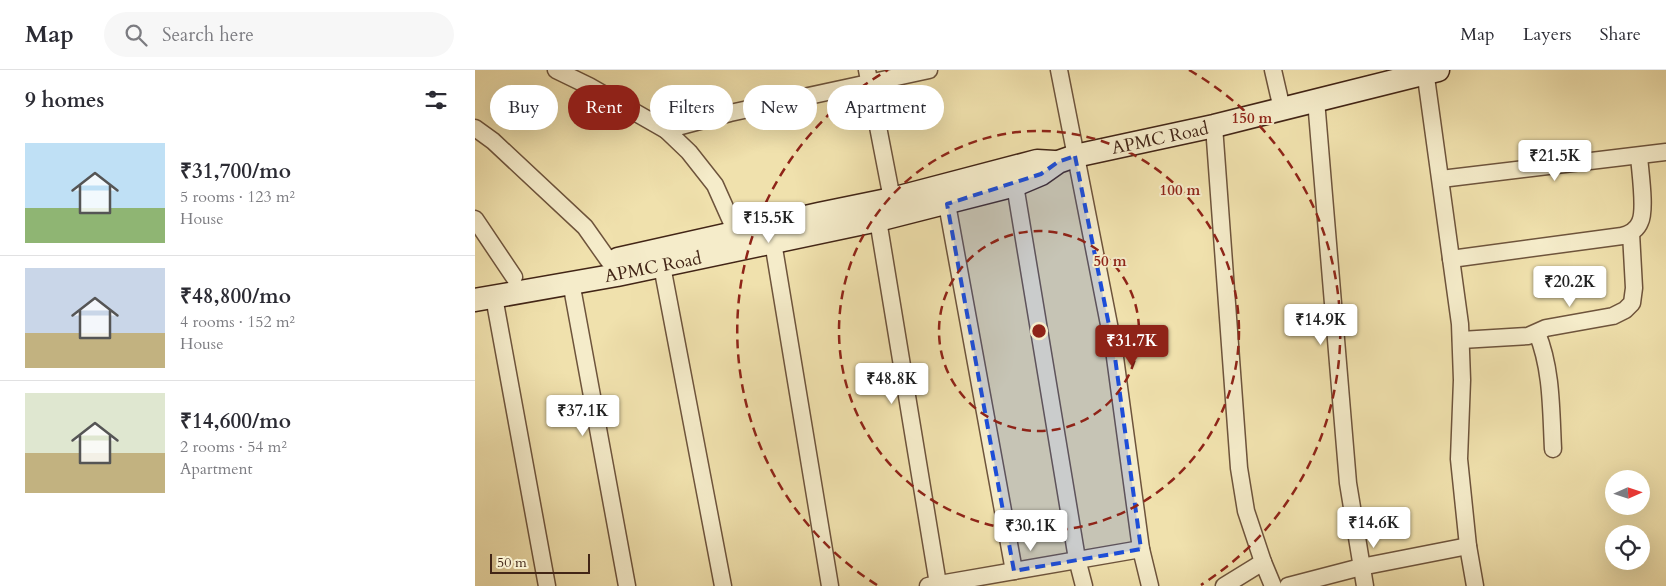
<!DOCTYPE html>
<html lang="en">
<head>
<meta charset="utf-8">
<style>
  :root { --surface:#fff; --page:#f7f7f7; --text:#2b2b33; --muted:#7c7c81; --line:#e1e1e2; --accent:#8f2418 }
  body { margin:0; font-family:Cardo,serif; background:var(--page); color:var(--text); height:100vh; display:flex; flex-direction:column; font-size:19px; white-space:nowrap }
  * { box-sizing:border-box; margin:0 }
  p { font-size:16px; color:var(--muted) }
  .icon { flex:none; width:28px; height:28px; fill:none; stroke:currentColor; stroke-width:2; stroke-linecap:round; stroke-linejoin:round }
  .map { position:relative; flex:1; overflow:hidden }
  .details { display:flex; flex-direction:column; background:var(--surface); width:475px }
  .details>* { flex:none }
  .hud { position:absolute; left:15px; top:15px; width:475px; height:45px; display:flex; gap:10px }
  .needle { width:32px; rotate:87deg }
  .tools { position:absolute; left:1130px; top:400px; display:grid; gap:10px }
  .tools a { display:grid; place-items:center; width:45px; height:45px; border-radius:50%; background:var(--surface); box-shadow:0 5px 20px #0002; font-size:25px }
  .scale { position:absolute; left:15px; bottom:12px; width:100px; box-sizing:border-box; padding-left:5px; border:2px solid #422516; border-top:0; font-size:14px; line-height:18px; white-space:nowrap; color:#422516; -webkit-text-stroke:4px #f5ecca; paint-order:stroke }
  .price { position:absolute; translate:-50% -42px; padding:0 11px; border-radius:5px; background:#fff; color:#222; font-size:16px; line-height:32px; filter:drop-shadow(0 1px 2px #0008) }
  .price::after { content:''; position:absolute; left:50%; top:30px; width:15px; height:11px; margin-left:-8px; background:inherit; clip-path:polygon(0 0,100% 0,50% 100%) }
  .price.on { background:var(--accent); color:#fff }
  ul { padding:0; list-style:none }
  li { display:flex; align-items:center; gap:15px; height:125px; padding:0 25px }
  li+li { border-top:1px solid var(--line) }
  li span { display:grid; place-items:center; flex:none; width:140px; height:100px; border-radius:0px; color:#555 }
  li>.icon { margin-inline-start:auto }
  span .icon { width:60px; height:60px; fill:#fffc; stroke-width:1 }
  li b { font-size:21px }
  h2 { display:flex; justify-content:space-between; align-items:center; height:60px; padding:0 25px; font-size:21px }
  .chip { padding:0 18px; border-radius:22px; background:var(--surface); box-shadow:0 5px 20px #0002; font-size:18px; line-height:45px }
  .chip.on { background:var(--accent); color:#fff }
  header { display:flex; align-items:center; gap:30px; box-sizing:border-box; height:70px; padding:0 25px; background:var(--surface); border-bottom:1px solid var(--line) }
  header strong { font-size:24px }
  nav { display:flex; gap:28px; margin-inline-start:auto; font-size:18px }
  .search { width:350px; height:45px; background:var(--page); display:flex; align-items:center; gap:12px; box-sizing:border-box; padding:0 18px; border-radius:28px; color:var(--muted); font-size:19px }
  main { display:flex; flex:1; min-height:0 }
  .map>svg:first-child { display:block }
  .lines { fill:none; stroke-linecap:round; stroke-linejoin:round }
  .street-casing { stroke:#6e543c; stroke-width:19 }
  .secondary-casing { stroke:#422516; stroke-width:25 }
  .street { stroke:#f5ecca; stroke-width:16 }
  .secondary { stroke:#f5ecca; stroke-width:22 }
  .marked { fill:#1d4ed8; fill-opacity:0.2; stroke:#1d4ed8; stroke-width:4; stroke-dasharray:10 6; stroke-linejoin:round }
  .ring { fill:none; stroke:#8f2418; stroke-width:2.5; stroke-dasharray:9 6 }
  .labels { text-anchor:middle; stroke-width:4; stroke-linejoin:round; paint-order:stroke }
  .street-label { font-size:18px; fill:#422516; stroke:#f5ecca }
  .centre { fill:#8f2418; stroke:#f5ecca; stroke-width:2.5 }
  .ring-label { font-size:15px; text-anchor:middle; font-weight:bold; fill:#8f2418; stroke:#f5ecca; stroke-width:4; stroke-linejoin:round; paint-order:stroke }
</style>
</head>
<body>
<header>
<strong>Map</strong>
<div class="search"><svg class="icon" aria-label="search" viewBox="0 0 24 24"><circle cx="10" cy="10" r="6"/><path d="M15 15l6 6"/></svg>Search here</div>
<nav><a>Map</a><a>Layers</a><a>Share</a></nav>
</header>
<main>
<section class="details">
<h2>9 homes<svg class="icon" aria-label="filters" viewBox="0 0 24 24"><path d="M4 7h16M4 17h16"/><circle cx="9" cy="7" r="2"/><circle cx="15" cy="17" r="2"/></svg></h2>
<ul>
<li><span style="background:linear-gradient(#bfe0f5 65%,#8fb573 0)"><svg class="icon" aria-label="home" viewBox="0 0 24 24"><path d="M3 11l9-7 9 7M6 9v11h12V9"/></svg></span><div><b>₹31,700/mo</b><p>5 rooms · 123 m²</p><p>House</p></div></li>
<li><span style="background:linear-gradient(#c9d6e8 65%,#c2b280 0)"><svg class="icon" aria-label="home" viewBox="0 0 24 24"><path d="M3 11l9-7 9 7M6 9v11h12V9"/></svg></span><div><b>₹48,800/mo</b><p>4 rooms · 152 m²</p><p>House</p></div></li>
<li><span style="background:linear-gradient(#dfe7d0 60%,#c2b280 0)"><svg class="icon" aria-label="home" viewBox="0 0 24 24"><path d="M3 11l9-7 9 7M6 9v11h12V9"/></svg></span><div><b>₹14,600/mo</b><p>2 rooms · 54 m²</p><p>Apartment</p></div></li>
</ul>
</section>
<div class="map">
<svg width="1191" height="516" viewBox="0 0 1191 516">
  <rect width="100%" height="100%" fill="#f0e1ad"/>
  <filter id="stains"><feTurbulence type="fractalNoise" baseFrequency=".004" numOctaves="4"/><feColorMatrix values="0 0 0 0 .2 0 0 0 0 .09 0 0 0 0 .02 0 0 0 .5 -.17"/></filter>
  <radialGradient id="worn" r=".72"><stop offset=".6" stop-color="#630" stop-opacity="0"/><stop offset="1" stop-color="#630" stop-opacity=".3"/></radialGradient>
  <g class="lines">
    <defs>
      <g id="street">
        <path d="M 81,0 L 114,16 L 191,60 L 214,82 L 240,115 L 261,162"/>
        <path d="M 392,0 L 417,129"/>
        <path d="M 584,0 L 639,280 L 666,479 L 675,516"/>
        <path d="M 798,0 L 807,39"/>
        <path d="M 950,0 L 985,254 L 987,310 L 984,389 L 993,476 L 1000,516"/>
        <path d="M 841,30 L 873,413 L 890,516"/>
        <path d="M 739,56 L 764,398 L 771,441 L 788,492 L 798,516"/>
        <path d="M 0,58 L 18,71 L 110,157 L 134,191"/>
        <path d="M 191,60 L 255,43 L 454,0"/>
        <path d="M 966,109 L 1191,82"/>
        <path d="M 540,115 L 602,489 L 609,516"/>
        <path d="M 472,134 L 539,501"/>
        <path d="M 0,149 L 39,207"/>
        <path d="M 403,150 L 463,514"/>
        <path d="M 298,172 L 355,516"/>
        <path d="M 976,189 L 1147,166 C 1154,164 1162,160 1165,152 C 1171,140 1165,101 1164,86"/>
        <path d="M 187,196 L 248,516"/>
        <path d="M 96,212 L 152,516"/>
        <path d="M 19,227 L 72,516"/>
        <path d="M 1062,263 C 1077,299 1076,341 1078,379"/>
        <path d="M 986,270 L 1053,266 L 1071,258 L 1138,246 L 1150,240 L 1157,233 L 1159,218 L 1156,163"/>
        <path d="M 453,516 L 666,479"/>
        <path d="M 749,516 L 788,492"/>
        <path d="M 813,516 L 886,497 L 993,476"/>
      </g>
      <g id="secondary">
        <path d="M 143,189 L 344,144 L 417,129 L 562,91 L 579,92"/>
        <path d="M 0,230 L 142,205 L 403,150 L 540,115 L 566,104 L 583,92 L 600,86 L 739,56 L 963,0"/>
      </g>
    </defs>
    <use href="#street" class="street-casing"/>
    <use href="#secondary" class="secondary-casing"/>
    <use href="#street" class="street"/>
    <use href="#secondary" class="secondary"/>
  </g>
  <path class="marked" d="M 600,86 L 639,280 L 666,479 L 539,501 L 472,134 L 566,104 L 583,92 Z"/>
  <g class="ring">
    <circle cx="564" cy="261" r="100"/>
    <circle cx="564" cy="261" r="200"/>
    <path d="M402 515A301 301 0 0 1 413 0M714 0A301 301 0 0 1 726 515"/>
  </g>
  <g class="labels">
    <g class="street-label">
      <text transform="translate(685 68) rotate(-12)" y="6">APMC Road</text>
      <text transform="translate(178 197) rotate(-11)" y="6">APMC Road</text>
    </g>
  </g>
  <circle cx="564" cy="261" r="8" class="centre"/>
  <g class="ring-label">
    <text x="777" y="53">150 m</text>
    <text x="705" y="125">100 m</text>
    <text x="635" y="196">50 m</text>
  </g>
  <rect width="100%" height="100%" filter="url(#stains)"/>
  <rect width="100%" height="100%" fill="url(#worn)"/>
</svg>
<div class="tools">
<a><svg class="needle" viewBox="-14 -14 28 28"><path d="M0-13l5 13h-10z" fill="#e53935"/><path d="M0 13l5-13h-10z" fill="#7c7c81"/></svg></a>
<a><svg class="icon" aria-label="locate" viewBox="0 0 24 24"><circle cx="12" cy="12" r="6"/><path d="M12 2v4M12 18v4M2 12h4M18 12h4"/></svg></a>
</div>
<div class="scale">50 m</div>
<b class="price" style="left:1080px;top:112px">₹21.5K</b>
<b class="price" style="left:294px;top:174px">₹15.5K</b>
<b class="price" style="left:1095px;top:238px">₹20.2K</b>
<b class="price" style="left:846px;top:276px">₹14.9K</b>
<b class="price on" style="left:657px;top:297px">₹31.7K</b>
<b class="price" style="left:417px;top:335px">₹48.8K</b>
<b class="price" style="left:108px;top:367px">₹37.1K</b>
<b class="price" style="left:899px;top:479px">₹14.6K</b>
<b class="price" style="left:556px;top:482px">₹30.1K</b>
<div class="hud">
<a class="chip">Buy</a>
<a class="chip on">Rent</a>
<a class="chip">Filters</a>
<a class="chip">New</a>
<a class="chip">Apartment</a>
</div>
</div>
</main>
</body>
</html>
